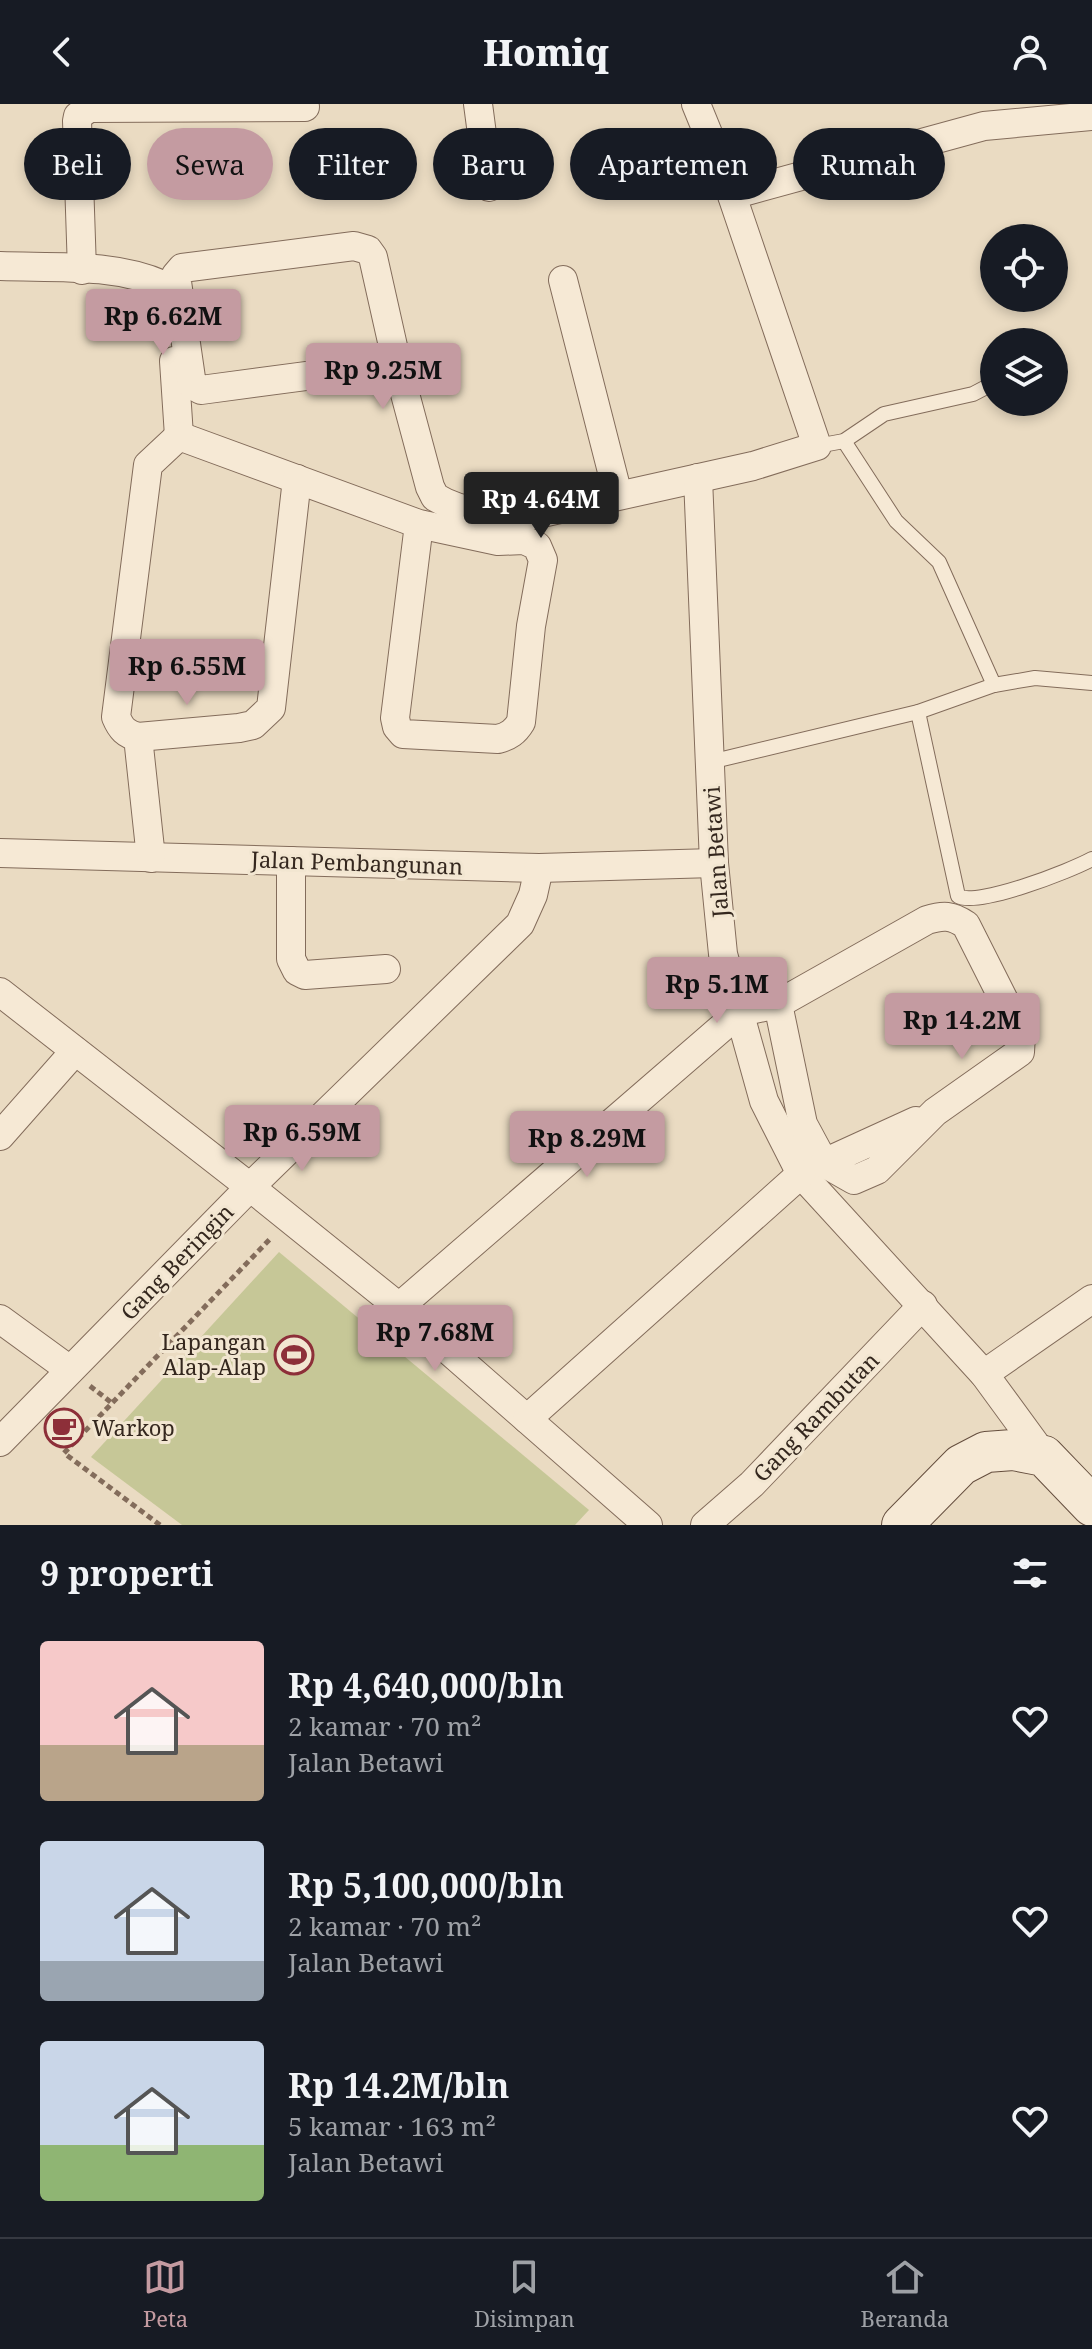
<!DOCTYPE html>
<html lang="id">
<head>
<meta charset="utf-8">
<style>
  :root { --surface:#171b24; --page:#242831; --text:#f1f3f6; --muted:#9ea1a6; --line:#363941; --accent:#c49ba1 }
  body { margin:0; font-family:"Noto Serif",serif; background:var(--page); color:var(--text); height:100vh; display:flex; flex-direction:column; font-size:30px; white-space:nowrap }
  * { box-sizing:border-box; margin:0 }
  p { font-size:26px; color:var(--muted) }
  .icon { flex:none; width:44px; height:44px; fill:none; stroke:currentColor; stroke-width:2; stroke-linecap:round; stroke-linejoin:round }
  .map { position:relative; height:1421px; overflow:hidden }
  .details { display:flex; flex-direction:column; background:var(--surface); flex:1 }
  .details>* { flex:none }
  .guide { position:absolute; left:24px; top:24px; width:1044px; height:72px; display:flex; gap:16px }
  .buttons { position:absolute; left:980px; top:120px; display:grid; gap:16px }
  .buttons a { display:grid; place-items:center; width:88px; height:88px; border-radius:50%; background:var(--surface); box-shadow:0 4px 12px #0003; font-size:40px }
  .price { position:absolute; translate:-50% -68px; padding:0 18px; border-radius:8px; background:var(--accent); color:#111; font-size:26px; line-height:52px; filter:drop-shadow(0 2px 4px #0008) }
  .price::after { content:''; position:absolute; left:50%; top:48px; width:24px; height:18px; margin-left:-12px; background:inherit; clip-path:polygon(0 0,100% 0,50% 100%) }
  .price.selected { background:#222; color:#fff }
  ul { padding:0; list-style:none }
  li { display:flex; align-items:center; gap:24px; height:200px; padding:0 40px }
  li span { display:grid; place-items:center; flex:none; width:224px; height:160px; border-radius:8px; color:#555 }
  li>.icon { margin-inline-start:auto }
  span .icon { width:96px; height:96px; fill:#fffc; stroke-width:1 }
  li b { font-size:34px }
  h2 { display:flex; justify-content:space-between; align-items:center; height:96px; padding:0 40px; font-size:34px }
  .chip { padding:0 28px; border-radius:36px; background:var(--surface); box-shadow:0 4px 12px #0003; font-size:28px; line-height:72px }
  .chip.selected { background:var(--accent); color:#111 }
  header { display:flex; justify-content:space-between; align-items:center; height:104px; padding:0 40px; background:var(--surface); font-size:36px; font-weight:800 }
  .tab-bar { display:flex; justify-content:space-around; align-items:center; height:112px; border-top:2px solid var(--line); background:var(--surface); font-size:22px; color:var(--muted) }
  .tab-bar a { display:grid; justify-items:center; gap:4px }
  .tab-bar .selected { color:var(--accent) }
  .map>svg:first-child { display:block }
  .green { fill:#c6c797 }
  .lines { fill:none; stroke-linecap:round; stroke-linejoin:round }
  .lane-casing { stroke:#836c5b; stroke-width:16 }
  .street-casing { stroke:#836c5b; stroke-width:30 }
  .secondary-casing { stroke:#654e3e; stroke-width:42 }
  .path { stroke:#836c5b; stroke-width:5; stroke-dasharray:6 4; stroke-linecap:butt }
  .lane { stroke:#f6e9d5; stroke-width:14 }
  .street { stroke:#f6e9d5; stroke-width:28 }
  .secondary { stroke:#f6e9d5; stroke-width:40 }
  .labels { text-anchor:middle; stroke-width:6; stroke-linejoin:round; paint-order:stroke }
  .street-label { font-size:22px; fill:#34271e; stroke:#f2e6d1 }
  .poi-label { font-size:22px; fill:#34271e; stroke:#f2e6d1; text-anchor:end }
</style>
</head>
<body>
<header><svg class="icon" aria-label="back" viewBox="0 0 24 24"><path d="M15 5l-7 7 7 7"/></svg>Homiq<svg class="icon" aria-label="person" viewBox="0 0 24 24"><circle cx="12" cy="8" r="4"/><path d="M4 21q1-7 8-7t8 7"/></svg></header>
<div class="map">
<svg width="1092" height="1421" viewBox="0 0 1092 1421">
  <rect width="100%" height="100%" fill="#eadbc2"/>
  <path class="green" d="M 279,1148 L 589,1406 L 575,1421 L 182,1421 L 91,1353 Z"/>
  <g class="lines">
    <defs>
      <g id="lane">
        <path d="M 844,337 L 896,417 L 939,458 L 994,581"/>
        <path d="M 817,342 L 844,337 L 884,310 L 973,290 L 994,279"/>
        <path d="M 918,608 L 958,792 C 978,803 1070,767 1092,755"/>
        <path d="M 710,658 L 918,608 L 994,581 L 1035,574 L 1092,579"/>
      </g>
      <g id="street">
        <path d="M 478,0 L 489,83"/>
        <path d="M 732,91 L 984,22 L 1092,12"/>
        <path d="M 0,162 C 53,164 114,159 163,181 L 168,193 L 170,212"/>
        <path d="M 82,166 L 77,17 L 78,12 L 89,4 L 305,3"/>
        <path d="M 563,176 L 618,391"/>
        <path d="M 174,257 L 179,332"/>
        <path d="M 397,260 L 201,286 L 192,281 L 176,171 L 182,164 L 354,142 L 368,146 L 373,153 L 397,260 L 430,383 L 435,393 C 464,411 500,412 533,411 L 753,362 L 817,342 L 725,71 L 696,0"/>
        <path d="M 179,332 L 419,420 L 498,437 L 524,436 L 537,442 L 543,456 L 531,522 L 521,618 C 515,628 509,632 498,635 L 403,630 L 397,623 L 395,614 L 419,420"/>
        <path d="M 698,374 L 714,759 L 723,850 L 764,997 L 801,1070 L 984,1270 L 1044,1352"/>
        <path d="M 138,633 L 239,624 L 253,621 L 271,604 L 297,375"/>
        <path d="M 0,749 L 539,764 L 714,759"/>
        <path d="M 151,754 L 138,633 C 126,630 121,625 116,613 L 148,361 L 179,332"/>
        <path d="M 291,757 L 291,855 L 297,867 L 305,871 L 386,865"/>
        <path d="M 0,888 L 250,1083 L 399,1203 L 648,1421"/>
        <path d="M 778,900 L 803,1020 L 824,1059 L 916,1017"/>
        <path d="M 0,1032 L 75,947"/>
        <path d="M 399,1203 L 740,908 L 778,900 L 927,816 C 943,811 952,811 966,821 L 1021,930 L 1020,948 L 935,1008 L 877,1066 L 854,1076 L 824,1059"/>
        <path d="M 0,1215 L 70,1266"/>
        <path d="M 984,1270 L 1092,1195"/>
        <path d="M 527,1315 L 801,1070"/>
        <path d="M 0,1338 L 250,1083 L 520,820 L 533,791 L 539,764"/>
        <path d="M 705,1421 L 752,1380 L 923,1201"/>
      </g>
      <path id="secondary" d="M 902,1421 L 961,1361 L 986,1348 L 1013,1346 L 1044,1352 L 1092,1402"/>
    </defs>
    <use href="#lane" class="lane-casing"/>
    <use href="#street" class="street-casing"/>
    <use href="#secondary" class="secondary-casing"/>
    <g class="path">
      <path d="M 90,1282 L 112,1299"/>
      <path d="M 160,1421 L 64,1349 L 271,1134"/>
    </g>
    <use href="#lane" class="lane"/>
    <use href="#street" class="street"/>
    <use href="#secondary" class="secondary"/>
  </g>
  <defs>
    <symbol id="stadium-ring" viewBox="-11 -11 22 22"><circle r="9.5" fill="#f2e6d1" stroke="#8d2f39" stroke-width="1.5"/><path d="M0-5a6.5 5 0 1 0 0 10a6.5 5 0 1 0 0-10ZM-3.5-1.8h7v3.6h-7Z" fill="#8d2f39"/></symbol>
    <symbol id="cafe-ring" viewBox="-11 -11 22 22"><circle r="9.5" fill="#f2e6d1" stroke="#8d2f39" stroke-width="1.5"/><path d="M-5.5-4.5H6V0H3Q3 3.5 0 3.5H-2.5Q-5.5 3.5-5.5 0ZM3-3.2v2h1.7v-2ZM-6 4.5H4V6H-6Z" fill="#8d2f39"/></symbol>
  </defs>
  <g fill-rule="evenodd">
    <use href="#stadium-ring" x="272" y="1229" width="44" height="44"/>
    <use href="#cafe-ring" x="42" y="1302" width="44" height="44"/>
  </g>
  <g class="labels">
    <g class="street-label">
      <text transform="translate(716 748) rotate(-94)" y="8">Jalan Betawi</text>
      <text transform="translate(357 759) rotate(2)" y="8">Jalan Pembangunan</text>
      <text transform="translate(177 1158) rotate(-46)" y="8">Gang Beringin</text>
      <text transform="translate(816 1313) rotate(-46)" y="8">Gang Rambutan</text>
    </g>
    <g class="poi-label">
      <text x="266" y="1246">Lapangan<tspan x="266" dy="25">Alap-Alap</tspan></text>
      <text x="92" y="1332" text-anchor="start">Warkop</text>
    </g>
  </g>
</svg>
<div class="buttons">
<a><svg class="icon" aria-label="locate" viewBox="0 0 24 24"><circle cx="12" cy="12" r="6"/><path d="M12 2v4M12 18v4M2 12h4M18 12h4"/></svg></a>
<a><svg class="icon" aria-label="layers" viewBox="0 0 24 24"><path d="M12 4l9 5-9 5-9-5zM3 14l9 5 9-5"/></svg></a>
</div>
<b class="price" style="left:163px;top:253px">Rp 6.62M</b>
<b class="price" style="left:383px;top:307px">Rp 9.25M</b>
<b class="price selected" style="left:541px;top:436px">Rp 4.64M</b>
<b class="price" style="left:187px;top:603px">Rp 6.55M</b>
<b class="price" style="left:717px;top:921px">Rp 5.1M</b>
<b class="price" style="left:962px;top:957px">Rp 14.2M</b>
<b class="price" style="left:302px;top:1069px">Rp 6.59M</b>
<b class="price" style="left:587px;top:1075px">Rp 8.29M</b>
<b class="price" style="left:435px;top:1269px">Rp 7.68M</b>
<div class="guide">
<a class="chip">Beli</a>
<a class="chip selected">Sewa</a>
<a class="chip">Filter</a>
<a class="chip">Baru</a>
<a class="chip">Apartemen</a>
<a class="chip">Rumah</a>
</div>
</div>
<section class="details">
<h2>9 properti<svg class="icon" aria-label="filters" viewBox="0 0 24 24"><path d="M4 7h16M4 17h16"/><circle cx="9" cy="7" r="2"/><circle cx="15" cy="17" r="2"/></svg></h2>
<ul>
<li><span style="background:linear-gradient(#f6c9c9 65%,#b9a48a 0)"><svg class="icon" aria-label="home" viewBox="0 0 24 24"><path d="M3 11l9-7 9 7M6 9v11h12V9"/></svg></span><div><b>Rp 4,640,000/bln</b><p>2 kamar · 70 m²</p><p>Jalan Betawi</p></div><svg class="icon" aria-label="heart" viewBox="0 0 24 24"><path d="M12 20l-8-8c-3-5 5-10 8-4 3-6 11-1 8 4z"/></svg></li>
<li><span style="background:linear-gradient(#c9d6e8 75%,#9aa5b1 0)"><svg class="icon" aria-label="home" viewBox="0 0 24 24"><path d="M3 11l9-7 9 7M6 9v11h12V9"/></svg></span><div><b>Rp 5,100,000/bln</b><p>2 kamar · 70 m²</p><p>Jalan Betawi</p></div><svg class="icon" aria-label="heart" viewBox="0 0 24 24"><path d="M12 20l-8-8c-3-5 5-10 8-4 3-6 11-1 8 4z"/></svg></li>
<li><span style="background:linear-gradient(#c9d6e8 65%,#8fb573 0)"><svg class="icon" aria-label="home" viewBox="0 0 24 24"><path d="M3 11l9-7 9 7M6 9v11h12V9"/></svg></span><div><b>Rp 14.2M/bln</b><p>5 kamar · 163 m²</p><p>Jalan Betawi</p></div><svg class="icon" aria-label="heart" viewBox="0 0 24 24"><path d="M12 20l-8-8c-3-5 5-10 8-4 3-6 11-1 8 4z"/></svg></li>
</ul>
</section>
<nav class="tab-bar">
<a class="selected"><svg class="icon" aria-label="map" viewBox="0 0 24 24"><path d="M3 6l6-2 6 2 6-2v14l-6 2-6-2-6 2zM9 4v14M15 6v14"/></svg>Peta</a>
<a><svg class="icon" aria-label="saved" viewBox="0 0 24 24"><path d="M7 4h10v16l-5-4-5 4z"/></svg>Disimpan</a>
<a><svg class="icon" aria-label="home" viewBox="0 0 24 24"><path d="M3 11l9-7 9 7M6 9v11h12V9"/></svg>Beranda</a>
</nav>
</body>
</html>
